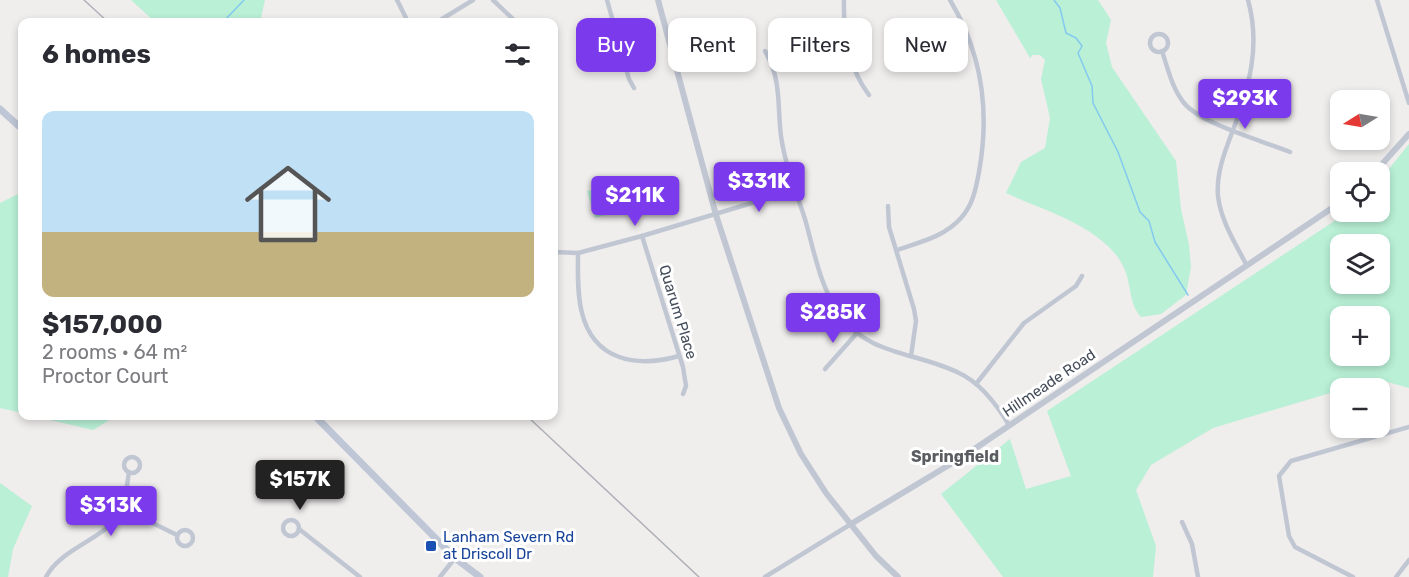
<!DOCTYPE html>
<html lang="en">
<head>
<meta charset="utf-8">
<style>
  :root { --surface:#fff; --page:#f7f7f7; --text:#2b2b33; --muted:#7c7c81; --line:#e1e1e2; --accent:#7c3aed }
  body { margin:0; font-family:Rubik,sans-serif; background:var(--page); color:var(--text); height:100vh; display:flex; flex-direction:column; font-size:22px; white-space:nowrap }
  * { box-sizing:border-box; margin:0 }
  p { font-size:20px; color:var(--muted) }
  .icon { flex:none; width:33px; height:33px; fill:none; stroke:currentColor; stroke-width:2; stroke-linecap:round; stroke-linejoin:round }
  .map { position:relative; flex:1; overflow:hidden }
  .drawer { position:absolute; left:18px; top:18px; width:540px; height:402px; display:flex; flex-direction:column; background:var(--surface); border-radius:12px; box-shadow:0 3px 9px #0003 }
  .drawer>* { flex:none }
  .hud { position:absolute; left:576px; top:18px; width:570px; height:54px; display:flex; gap:12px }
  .needle { width:39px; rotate:259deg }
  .fabs { position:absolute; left:1330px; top:90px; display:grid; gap:12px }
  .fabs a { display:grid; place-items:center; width:60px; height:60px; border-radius:12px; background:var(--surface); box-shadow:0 3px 9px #0003; font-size:30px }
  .price { position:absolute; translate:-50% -51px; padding:0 14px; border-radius:6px; background:var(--accent); color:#fff; font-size:20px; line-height:39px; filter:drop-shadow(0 2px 3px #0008) }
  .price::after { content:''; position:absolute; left:50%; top:36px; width:18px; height:14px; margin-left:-9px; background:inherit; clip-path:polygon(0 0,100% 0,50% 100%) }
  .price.on { background:#222; color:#fff }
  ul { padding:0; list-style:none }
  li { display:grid; align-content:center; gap:12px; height:318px; padding:0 24px }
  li+li { border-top:2px solid var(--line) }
  li span { display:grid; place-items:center; height:186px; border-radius:12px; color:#555 }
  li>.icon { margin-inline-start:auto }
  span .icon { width:108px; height:108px; fill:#fffc; stroke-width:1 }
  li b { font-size:26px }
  h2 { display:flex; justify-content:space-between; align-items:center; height:72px; padding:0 24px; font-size:26px }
  .pill { padding:0 21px; border-radius:12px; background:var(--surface); box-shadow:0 3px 9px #0003; font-size:21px; line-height:54px }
  .pill.on { background:var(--accent); color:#fff }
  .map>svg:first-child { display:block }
  .green { fill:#b9f0d6; fill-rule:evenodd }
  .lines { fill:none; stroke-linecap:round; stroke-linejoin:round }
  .stream { stroke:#84caef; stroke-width:1.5 }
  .minor { stroke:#c0c7d3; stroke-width:4.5 }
  .tertiary { stroke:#c0c7d3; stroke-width:6 }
  .secondary { stroke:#bfc7d7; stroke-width:7 }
  .rail { stroke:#afb1b8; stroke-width:1.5 }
  .transit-dot { fill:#1a4fb4; stroke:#fff; stroke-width:2 }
  .labels { text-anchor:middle; stroke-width:6; stroke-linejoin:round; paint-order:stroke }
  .street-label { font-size:15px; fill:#454e5b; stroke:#fff }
  .transit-label { font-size:15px; fill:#164399; stroke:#fff; text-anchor:start }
  .neighbourhood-label { font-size:16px; font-weight:bold; fill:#5a5c62; stroke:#fff }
</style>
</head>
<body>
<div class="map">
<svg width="1409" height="577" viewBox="0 0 1409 577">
  <rect width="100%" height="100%" fill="#f0eded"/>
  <g class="green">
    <path d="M 131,0 L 265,0 L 260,22 L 155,22 Z"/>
    <path d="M 996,0 L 1098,0 L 1111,20 L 1106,43 L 1112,67 L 1176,161 L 1181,209 L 1189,245 L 1191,267 L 1186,295 L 1161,314 L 1141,317 C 1128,303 1132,283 1123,266 C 1104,227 1043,210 1006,193 L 1021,162 L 1045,148 L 1050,118 L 1041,79 L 1045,60 L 1040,55 L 1033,55 L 1030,58 Z"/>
    <path d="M 1409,144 L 1409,388 L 1377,379 L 1213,428 L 1151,465 L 1136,490 L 1156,546 L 1153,577 L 1003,577 L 941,494 L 1010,439 L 1026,489 L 1071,476 L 1047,411 L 1348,212 L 1380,212 L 1380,180 ZM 1341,244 L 1380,244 L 1380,284 L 1341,284 ZM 1341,316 L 1380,316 L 1380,356 L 1341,356 Z"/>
    <path d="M 617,183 L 624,210 L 595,218 L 587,191 Z"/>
    <path d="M 22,192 L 22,413 L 0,408 L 0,203 Z"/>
    <path d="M 33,416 L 116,416 L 93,430 Z"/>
    <path d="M 0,483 L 32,506 L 13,549 L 8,577 L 0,577 Z"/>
  </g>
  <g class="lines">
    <g class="stream">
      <path d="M 1054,0 L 1060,8 L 1066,33 L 1076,38 L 1082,46 L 1078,53 L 1092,86 L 1093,103 L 1118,152 L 1140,212 L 1149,221 L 1155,242 L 1188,295"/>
      <path d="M 223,22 L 244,0"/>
    </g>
    <g class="minor">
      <path d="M 397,0 L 408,22"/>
      <path d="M 493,0 L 516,22"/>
      <path d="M 607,0 L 629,79 L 634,88"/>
      <path d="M 844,0 C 843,32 849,69 869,95"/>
      <path d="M 1377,0 L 1409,103"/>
      <path d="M 437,22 L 473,0"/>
      <circle cx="1159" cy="43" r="9"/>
      <path d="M 765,51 C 782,80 777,105 781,136 C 785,165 796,191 805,219 C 814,251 820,286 839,314 C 868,356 918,352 959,373 C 981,383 997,405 1009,425"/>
      <path d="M 1162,51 C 1168,69 1172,88 1184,103 C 1201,124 1263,141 1290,152"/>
      <path d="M 554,119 L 554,127"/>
      <path d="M 888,206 L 889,227 L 914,309 L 916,321 L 911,356"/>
      <path d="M 642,236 L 683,367 L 686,386 L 683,394"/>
      <path d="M 897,250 C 920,242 944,237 961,218 C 973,205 976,188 979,172 C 990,111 982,53 950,0"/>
      <path d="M 554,252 L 578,253 L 642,236 L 795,190"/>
      <path d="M 578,253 C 578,272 577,294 582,313 C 594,361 637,368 679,356"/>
      <path d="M 1246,264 C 1235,243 1221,221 1218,196 C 1216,173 1225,151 1233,130 C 1249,86 1261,47 1248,0"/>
      <path d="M 825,369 L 857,333"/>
      <path d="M 976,384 L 1024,323 L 1076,286 L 1082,276"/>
      <circle cx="132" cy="465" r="8"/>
      <path d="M 122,508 L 177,535"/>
      <circle cx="291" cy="528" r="8"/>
      <path d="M 1182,522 L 1192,544 L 1198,577"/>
      <path d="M 299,529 L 360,577"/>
      <circle cx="185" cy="538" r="8"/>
      <path d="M 46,577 C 62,546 109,539 122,509 C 126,498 127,484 129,472"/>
      <path d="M 440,577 L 455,558"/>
      <path d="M 765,577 L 851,524"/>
      <path d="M 1353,577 L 1295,547 L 1289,536 L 1279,476 L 1291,461 L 1409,427"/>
      <path d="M 1396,577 L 1409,560"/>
    </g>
    <g class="tertiary">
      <path d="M 658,0 L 716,215 L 779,408 L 801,454 L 826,493 L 876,556 L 898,577"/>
      <path d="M 1375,172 L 1409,134"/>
      <path d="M 851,524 L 964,456 L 1341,202"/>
    </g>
    <g class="secondary">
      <path d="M 0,109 L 22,129"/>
      <path d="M 315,416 L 455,558 L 480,577"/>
    </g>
    <g class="rail">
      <path d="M 84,0 L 108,22"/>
      <path d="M 527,416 L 699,577"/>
    </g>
  </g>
  <rect class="transit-dot" x="425" y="540" width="12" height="12" rx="3"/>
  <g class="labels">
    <g class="street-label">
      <text transform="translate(678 312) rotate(73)" y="5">Quarum Place</text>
      <text transform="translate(1049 383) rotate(-34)" y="5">Hillmeade Road</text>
    </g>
    <g class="transit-label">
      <text x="443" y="542">Lanham Severn Rd<tspan x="443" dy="17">at Driscoll Dr</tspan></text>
    </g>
    <g class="neighbourhood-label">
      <text x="955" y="462">Springfield</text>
    </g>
  </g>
</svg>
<div class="fabs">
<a><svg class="needle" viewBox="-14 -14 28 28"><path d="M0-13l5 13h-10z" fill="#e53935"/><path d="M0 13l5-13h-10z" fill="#7c7c81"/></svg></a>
<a><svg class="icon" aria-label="locate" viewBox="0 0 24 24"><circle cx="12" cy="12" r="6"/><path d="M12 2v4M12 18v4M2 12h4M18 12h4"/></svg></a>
<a><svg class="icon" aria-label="layers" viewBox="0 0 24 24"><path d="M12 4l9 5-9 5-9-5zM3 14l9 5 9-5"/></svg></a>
<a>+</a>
<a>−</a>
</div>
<b class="price" style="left:1245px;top:130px">$293K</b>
<b class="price" style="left:759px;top:213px">$331K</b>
<b class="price" style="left:635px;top:227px">$211K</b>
<b class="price" style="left:833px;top:344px">$285K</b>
<b class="price on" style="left:300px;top:511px">$157K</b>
<b class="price" style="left:111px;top:537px">$313K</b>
<div class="hud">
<a class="pill on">Buy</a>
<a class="pill">Rent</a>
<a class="pill">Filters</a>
<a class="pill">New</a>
</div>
<section class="drawer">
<h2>6 homes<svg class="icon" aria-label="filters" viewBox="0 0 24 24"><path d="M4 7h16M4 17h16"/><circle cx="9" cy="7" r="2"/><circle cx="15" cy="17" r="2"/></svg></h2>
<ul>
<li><span style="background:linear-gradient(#bfe0f5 65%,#c2b280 0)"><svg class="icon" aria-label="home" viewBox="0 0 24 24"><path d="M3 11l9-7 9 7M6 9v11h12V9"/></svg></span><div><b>$157,000</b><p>2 rooms · 64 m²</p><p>Proctor Court</p></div></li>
</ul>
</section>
</div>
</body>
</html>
